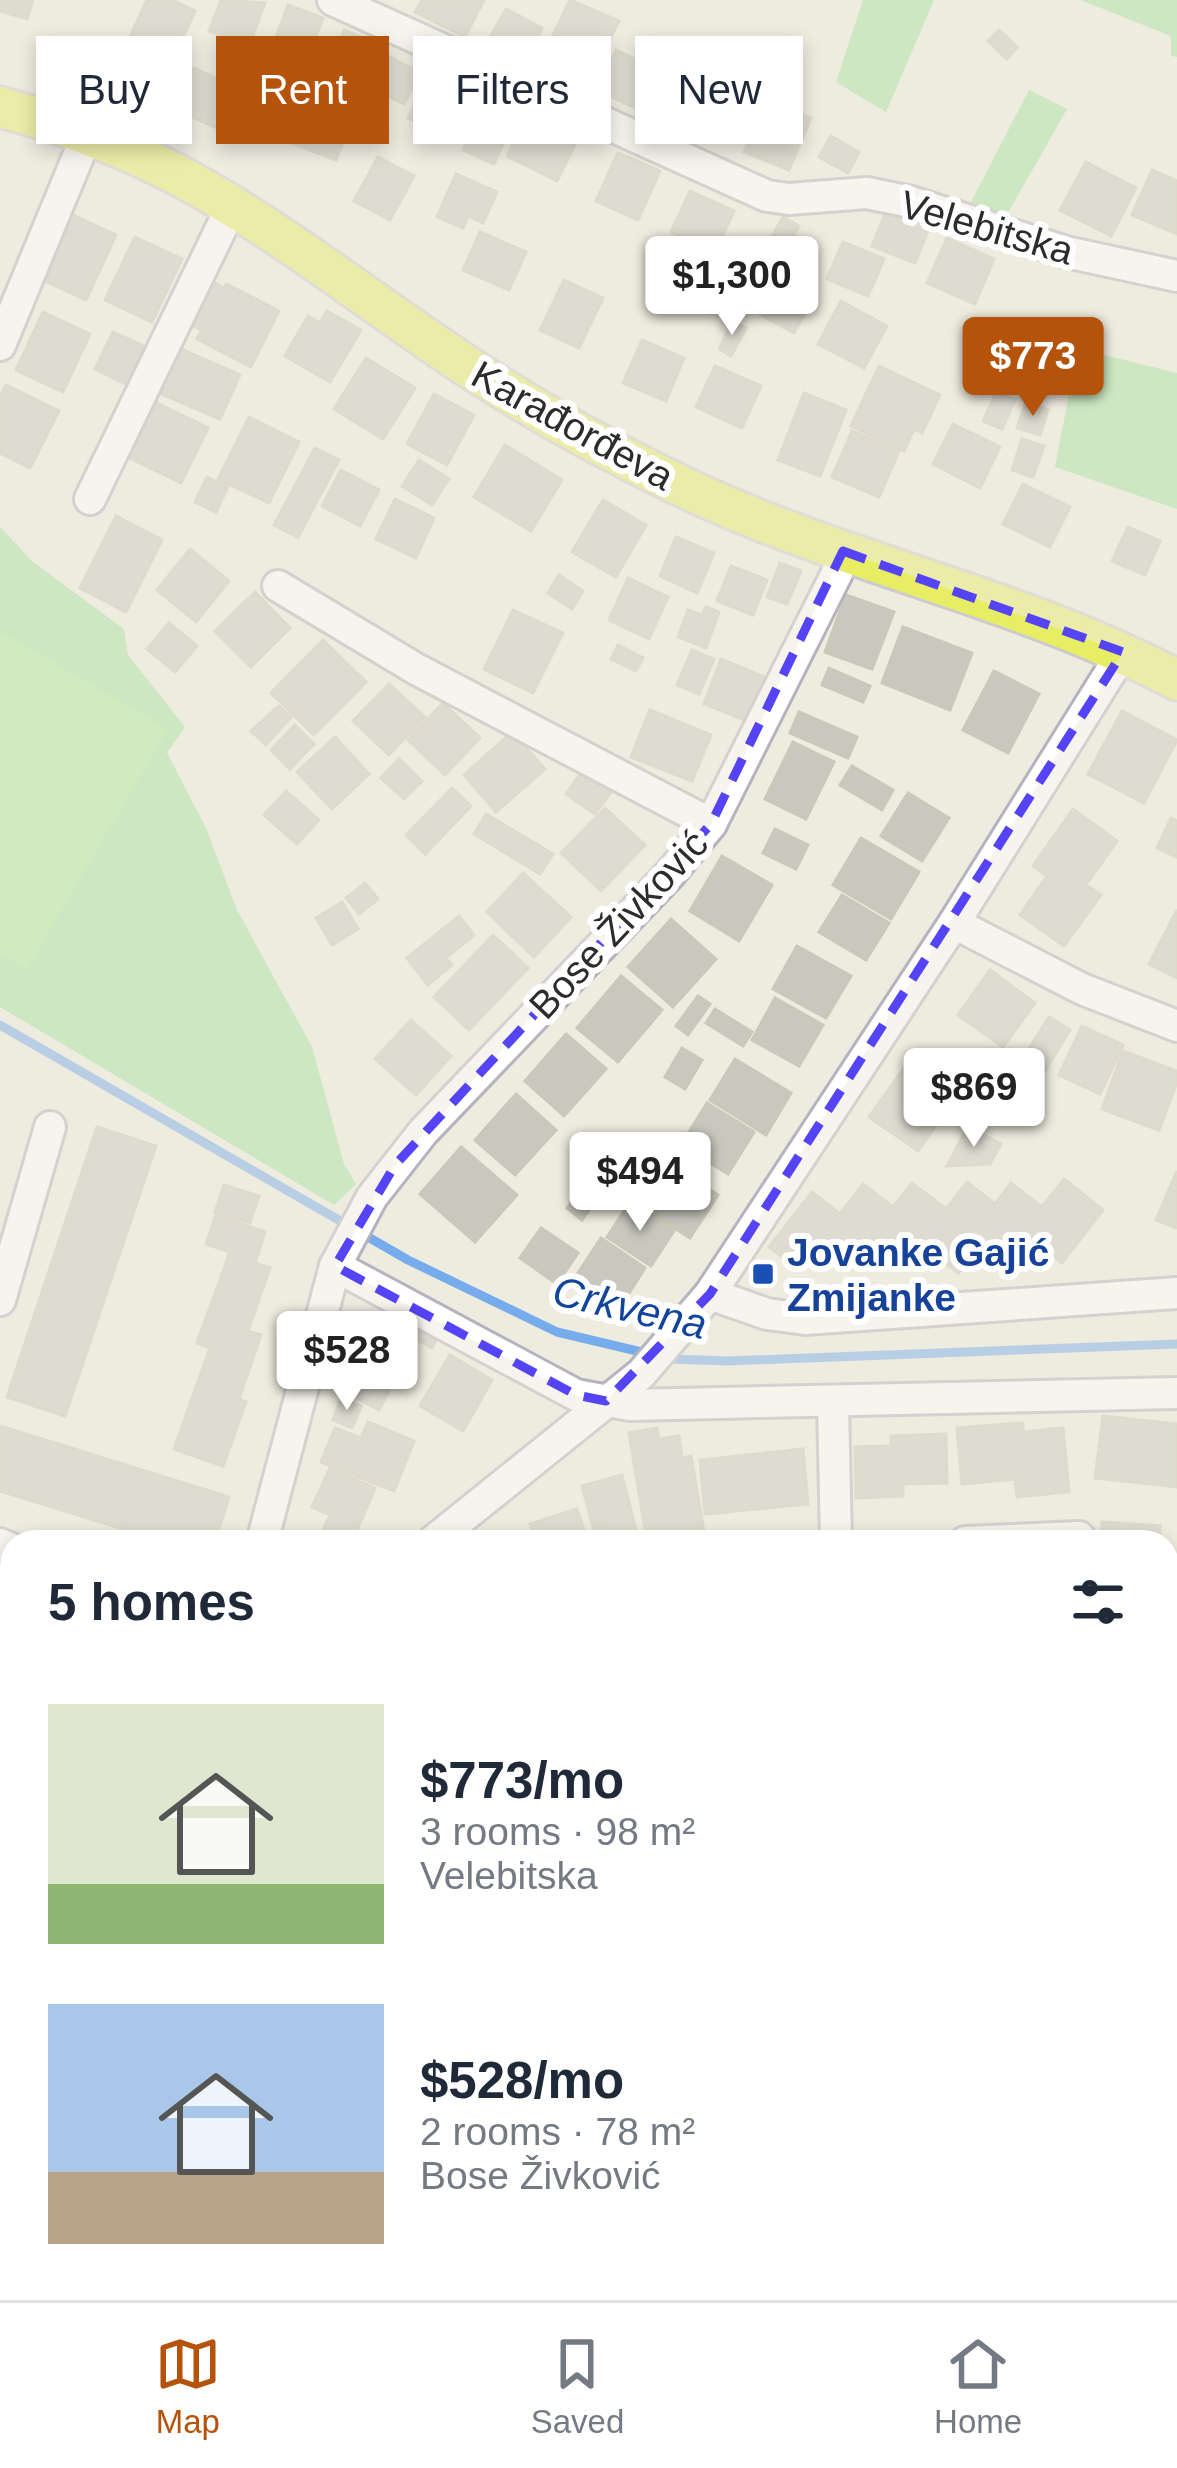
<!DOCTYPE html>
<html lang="en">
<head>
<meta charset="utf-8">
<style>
  :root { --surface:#fff; --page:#f2f2f3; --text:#1f2937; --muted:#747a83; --line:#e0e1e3; --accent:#b45309 }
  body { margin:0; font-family:Helvetica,sans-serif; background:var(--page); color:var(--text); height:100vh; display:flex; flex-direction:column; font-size:45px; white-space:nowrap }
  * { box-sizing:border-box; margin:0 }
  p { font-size:39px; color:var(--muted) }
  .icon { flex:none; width:66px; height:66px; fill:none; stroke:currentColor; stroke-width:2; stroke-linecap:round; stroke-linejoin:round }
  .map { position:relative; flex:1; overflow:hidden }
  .details { position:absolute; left:0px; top:1530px; width:1179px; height:771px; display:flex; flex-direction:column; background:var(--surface); border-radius:36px 36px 0 0; box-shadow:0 6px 18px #0003 }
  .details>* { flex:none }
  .hud { position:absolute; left:36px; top:36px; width:1107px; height:108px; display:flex; gap:24px }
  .price { position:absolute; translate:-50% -102px; padding:0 27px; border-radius:12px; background:#fff; color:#222; font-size:39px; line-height:78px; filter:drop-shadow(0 3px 6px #0008) }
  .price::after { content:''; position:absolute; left:50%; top:72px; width:36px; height:27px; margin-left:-18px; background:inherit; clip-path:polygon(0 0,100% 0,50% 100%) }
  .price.selected { background:var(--accent); color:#fff }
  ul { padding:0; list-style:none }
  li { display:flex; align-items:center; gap:36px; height:300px; padding:0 48px }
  li span { display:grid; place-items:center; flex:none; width:336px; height:240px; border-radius:0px; color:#555 }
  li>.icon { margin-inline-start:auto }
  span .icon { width:144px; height:144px; fill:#fffc; stroke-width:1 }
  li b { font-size:51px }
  h2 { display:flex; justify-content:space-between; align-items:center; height:144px; padding:0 48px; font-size:51px }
  .pill { padding:0 42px; border-radius:0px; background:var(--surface); box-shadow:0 6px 18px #0003; font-size:42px; line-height:108px }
  .pill.selected { background:var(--accent); color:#fff }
  .tabs { display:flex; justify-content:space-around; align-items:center; height:168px; border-top:3px solid var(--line); background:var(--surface); font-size:33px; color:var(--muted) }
  .tabs a { display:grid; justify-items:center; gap:6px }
  .tabs .selected { color:var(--accent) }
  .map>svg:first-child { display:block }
  .green { fill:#a2e29e }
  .pitch { fill:#b1e99a }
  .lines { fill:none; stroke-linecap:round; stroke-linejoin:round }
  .stream { stroke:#76abec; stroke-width:9 }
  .building { fill:#c9c8bf; stroke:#c9c8b9; stroke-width:3 }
  .minor-casing { stroke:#b4b3bf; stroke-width:36 }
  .major-casing { stroke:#ccc; stroke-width:45 }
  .minor { stroke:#fff; stroke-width:30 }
  .major { stroke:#e7ee64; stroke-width:39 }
  .marked { fill:none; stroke:#5544f6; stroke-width:9; stroke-dasharray:24 15; stroke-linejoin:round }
  .transit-dot { fill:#1a4fb4; stroke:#fff; stroke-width:4.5 }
  .labels { text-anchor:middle; stroke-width:12; stroke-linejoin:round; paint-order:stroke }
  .street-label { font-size:39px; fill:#2c2c2c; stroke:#fff }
  .transit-label { font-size:39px; font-weight:bold; fill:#164399; stroke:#fff; text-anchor:start }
  .water-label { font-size:42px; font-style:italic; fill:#11459c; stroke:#fff }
</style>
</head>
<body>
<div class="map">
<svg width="1177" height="2300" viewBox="0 0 1177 2300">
  <rect width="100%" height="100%" fill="#eeebdf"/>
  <g class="green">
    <path d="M 863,0 L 934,0 L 886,112 L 836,82 Z"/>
    <path d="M 1081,0 L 1177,0 L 1177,57 L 1171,56 L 1171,36 Z"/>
    <path d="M 1029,90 L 1067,109 L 1001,225 L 969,206 Z"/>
    <path d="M 1048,341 L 1177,373 L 1177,509 L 1055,467 L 1070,389 L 1040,381 Z"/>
    <path d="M 0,527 L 33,562 L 124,629 L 128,655 L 185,727 L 167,753 L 206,828 L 237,910 L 312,1047 L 344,1164 L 356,1184 L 334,1205 L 0,1007 Z"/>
    <path d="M 1167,1825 L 1177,1828 L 1177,2300 L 192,2300 L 189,2289 L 1167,2289 Z"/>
  </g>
  <path class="pitch" d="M 0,631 L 168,729 L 27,969 L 0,954 Z"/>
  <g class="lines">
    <path class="stream" d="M 0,1025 L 408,1260 L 557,1332 L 671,1359 L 726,1361 L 1177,1344"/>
  </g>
  <g class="building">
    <path d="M 0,0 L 33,0 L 27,19 L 0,11 Z"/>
    <path d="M 147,0 L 172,0 L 195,11 L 162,83 L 118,63 Z"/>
    <path d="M 221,0 L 265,3 L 249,46 L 209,31 Z"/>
    <path d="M 422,0 L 484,0 L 465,37 L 415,12 Z"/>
    <path d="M 570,0 L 619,21 L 590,78 L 543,55 Z"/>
    <path d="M 288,5 L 323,18 L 309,53 L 275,40 Z"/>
    <path d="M 506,9 L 542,28 L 527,55 L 491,36 Z"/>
    <path d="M 344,30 L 383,47 L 363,92 L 324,75 Z"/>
    <path d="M 999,30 L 1017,47 L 1007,59 L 988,41 Z"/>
    <path d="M 616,50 L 662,72 L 644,112 L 597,90 Z"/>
    <path d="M 390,57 L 420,73 L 404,104 L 374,89 Z"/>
    <path d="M 194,68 L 233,86 L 215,127 L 176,110 Z"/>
    <path d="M 432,74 L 474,97 L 450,141 L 408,118 Z"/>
    <path d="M 264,77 L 355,112 L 336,160 L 245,125 Z"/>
    <path d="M 116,91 L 160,112 L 154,123 L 111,102 Z"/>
    <path d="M 487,97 L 518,111 L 494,164 L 463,150 Z"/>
    <path d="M 765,99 L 811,118 L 789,170 L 744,152 Z"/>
    <path d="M 723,104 L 749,119 L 737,138 L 712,123 Z"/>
    <path d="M 529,112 L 579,137 L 557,181 L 507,156 Z"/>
    <path d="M 831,136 L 859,152 L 848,173 L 819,157 Z"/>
    <path d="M 618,153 L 660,171 L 638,220 L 596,201 Z"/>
    <path d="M 378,157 L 414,176 L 390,220 L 354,201 Z"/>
    <path d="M 1086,162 L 1136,188 L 1111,236 L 1060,210 Z"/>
    <path d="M 1152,170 L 1177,181 L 1177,234 L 1132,215 Z"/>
    <path d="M 456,174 L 497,192 L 483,223 L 468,216 L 463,228 L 437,217 Z"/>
    <path d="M 690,191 L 734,211 L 715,252 L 671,232 Z"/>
    <path d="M 889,204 L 932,221 L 915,263 L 872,246 Z"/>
    <path d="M 75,216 L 116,235 L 86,300 L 45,281 Z"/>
    <path d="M 783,217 L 799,226 L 753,308 L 737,298 Z"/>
    <path d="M 480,232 L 526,252 L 509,290 L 463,270 Z"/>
    <path d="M 135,237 L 182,259 L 152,322 L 105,300 Z"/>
    <path d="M 947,238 L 994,259 L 975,304 L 927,283 Z"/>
    <path d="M 843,242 L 884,259 L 868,296 L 827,279 Z"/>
    <path d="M 781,273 L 816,293 L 794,333 L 758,313 Z"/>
    <path d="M 710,278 L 732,287 L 724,307 L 702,298 Z"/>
    <path d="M 564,280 L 603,298 L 579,348 L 540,330 Z"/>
    <path d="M 213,282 L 224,288 L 226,284 L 279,311 L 251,367 L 197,339 L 202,330 L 191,325 Z"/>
    <path d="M 841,301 L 887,326 L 864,368 L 818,344 Z"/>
    <path d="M 327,311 L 361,330 L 330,382 L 285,356 L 308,316 L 320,323 Z"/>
    <path d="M 43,312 L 90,334 L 63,392 L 16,370 Z"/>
    <path d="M 733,321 L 746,328 L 731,356 L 719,349 Z"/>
    <path d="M 113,332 L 153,350 L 134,388 L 95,369 Z"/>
    <path d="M 642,340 L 684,358 L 666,401 L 623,383 Z"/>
    <path d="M 1007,341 L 1024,349 L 1006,388 L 989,380 Z"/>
    <path d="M 179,348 L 240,375 L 220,419 L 159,393 Z"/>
    <path d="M 366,358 L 415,388 L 383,439 L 334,409 Z"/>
    <path d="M 715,366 L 761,386 L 742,428 L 696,407 Z"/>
    <path d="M 879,366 L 940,395 L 922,433 L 914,429 L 904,451 L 851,426 Z"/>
    <path d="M 6,385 L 59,411 L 30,468 L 0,453 L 0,397 Z"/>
    <path d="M 997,391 L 1015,400 L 1002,429 L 983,421 Z"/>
    <path d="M 804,393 L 846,410 L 820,476 L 778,460 Z"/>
    <path d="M 434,394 L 474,415 L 447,465 L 407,444 Z"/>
    <path d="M 147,398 L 208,428 L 181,483 L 120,453 Z"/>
    <path d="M 1026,402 L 1048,410 L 1040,435 L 1017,428 Z"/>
    <path d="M 249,417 L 299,442 L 269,503 L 218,479 Z"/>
    <path d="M 953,424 L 1000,447 L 980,488 L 933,464 Z"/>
    <path d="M 852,431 L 899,451 L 879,497 L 832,477 Z"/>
    <path d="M 1022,439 L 1044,446 L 1033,477 L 1012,470 Z"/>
    <path d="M 505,445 L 562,480 L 531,531 L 474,497 Z"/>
    <path d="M 315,448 L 339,460 L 298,537 L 274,525 Z"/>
    <path d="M 419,460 L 449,479 L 432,505 L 402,486 Z"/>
    <path d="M 341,470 L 379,490 L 360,526 L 322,506 Z"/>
    <path d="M 207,477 L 228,487 L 216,512 L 195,502 Z"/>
    <path d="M 1023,484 L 1070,507 L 1050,547 L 1003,524 Z"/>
    <path d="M 395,499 L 434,518 L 416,558 L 376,539 Z"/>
    <path d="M 603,500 L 646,525 L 616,577 L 572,552 Z"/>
    <path d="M 116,516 L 162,540 L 126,612 L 80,588 Z"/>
    <path d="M 1128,527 L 1160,541 L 1145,575 L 1112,561 Z"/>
    <path d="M 676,537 L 714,553 L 697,593 L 660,576 Z"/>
    <path d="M 190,549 L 229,581 L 196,622 L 157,590 Z"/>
    <path d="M 780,563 L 801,571 L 787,604 L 767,597 Z"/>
    <path d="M 731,566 L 767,580 L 753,615 L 717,601 Z"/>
    <path d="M 559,575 L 583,591 L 572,609 L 548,593 Z"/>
    <path d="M 628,578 L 668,597 L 649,639 L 609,620 Z"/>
    <path d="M 255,592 L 290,628 L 251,667 L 215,631 Z"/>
    <path d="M 846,595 L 894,612 L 872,669 L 825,652 Z"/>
    <path d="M 706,607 L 719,612 L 706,648 L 678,637 L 688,610 L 702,615 Z"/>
    <path d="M 513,610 L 563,633 L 533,693 L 484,669 Z"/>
    <path d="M 169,623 L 197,646 L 175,672 L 147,649 Z"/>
    <path d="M 903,627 L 972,653 L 950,710 L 882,683 Z"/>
    <path d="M 323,640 L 366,682 L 314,735 L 271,693 Z"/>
    <path d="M 618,645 L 643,658 L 636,671 L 611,659 Z"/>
    <path d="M 692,650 L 714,659 L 699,694 L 677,685 Z"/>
    <path d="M 721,659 L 767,678 L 750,722 L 704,704 Z"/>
    <path d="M 829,668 L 870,686 L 863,702 L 822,685 Z"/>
    <path d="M 994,671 L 1039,694 L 1008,753 L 963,730 Z"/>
    <path d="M 389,684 L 425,717 L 389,755 L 353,721 Z"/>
    <path d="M 443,703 L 480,738 L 445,775 L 408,740 Z"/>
    <path d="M 279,706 L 291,717 L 266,745 L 251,731 Z"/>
    <path d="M 650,710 L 711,735 L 692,781 L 631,757 Z"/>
    <path d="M 1122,711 L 1177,740 L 1144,803 L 1088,774 Z"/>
    <path d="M 799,712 L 857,737 L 848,758 L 790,733 Z"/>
    <path d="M 295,725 L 314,744 L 290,769 L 271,750 Z"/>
    <path d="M 512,732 L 545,769 L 496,812 L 464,775 Z"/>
    <path d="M 335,737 L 369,774 L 332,809 L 297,772 Z"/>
    <path d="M 793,742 L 834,762 L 806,819 L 765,799 Z"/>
    <path d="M 399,759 L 422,781 L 404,799 L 381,778 Z"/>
    <path d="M 852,766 L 893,790 L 882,810 L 840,785 Z"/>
    <path d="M 582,771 L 611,792 L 595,814 L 566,794 Z"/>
    <path d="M 452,788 L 471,806 L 425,854 L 406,835 Z"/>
    <path d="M 286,791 L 319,820 L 297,844 L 264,815 Z"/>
    <path d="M 908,793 L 949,818 L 922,861 L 881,836 Z"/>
    <path d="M 605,808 L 645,845 L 601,891 L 561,853 Z"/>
    <path d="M 1073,809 L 1117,841 L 1086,885 L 1101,895 L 1064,946 L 1020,915 L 1047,876 L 1033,866 Z"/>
    <path d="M 486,814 L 553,854 L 540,874 L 474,834 Z"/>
    <path d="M 1171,818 L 1177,821 L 1177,857 L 1157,848 Z"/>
    <path d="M 775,829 L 808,845 L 796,869 L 763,853 Z"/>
    <path d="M 861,838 L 919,872 L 891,919 L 833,885 Z"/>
    <path d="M 722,856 L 772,885 L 739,941 L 690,911 Z"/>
    <path d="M 523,873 L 571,917 L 534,957 L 487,912 Z"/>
    <path d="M 365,883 L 378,899 L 359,914 L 346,898 Z"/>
    <path d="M 842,895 L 889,923 L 866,960 L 819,932 Z"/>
    <path d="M 342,902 L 358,929 L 332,945 L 316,918 Z"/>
    <path d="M 1177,910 L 1177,978 L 1149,964 Z"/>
    <path d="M 459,916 L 474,935 L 446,958 L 452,965 L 428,985 L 407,958 Z"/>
    <path d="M 671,919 L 716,959 L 673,1007 L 628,967 Z"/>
    <path d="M 493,935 L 528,968 L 469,1030 L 434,997 Z"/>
    <path d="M 797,946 L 851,976 L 826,1018 L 773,989 Z"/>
    <path d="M 990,970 L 1035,1003 L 1003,1047 L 958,1015 Z"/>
    <path d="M 621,976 L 662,1010 L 618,1062 L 577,1028 Z"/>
    <path d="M 698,996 L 710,1004 L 688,1035 L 676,1026 Z"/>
    <path d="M 775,998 L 823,1025 L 799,1066 L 752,1040 Z"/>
    <path d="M 715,1009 L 752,1032 L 743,1046 L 706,1023 Z"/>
    <path d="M 1049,1017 L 1070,1030 L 1045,1071 L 1023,1058 Z"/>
    <path d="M 411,1020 L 451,1056 L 416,1095 L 375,1059 Z"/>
    <path d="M 1082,1026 L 1123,1045 L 1100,1094 L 1059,1075 Z"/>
    <path d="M 566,1034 L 606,1069 L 564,1116 L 525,1081 Z"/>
    <path d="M 682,1048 L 702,1060 L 685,1089 L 665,1077 Z"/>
    <path d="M 1123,1051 L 1177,1071 L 1177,1082 L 1159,1130 L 1102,1109 Z"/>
    <path d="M 735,1059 L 791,1093 L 766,1135 L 710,1100 Z"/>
    <path d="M 904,1068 L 953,1102 L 918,1151 L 869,1117 Z"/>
    <path d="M 516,1094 L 556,1130 L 515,1175 L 475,1140 Z"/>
    <path d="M 707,1103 L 754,1132 L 728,1174 L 681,1145 Z"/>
    <path d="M 968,1126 L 1001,1144 L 990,1164 L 947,1166 Z"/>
    <path d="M 97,1127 L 156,1146 L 65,1416 L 7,1397 Z"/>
    <path d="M 461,1147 L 517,1195 L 475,1242 L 420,1194 Z"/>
    <path d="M 670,1164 L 718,1195 L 690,1238 L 642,1207 Z"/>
    <path d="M 1177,1171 L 1177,1228 L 1156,1220 Z"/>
    <path d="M 1064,1179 L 1103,1210 L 1062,1263 L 1032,1240 L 1010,1269 L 979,1245 L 958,1273 L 925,1247 L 908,1269 L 875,1243 L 854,1269 L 821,1243 L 799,1270 L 769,1247 L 812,1192 L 840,1214 L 863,1184 L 893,1207 L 912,1183 L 946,1209 L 967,1182 L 995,1204 L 1011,1183 L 1042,1207 Z"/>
    <path d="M 224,1185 L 259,1196 L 250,1223 L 215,1212 Z"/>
    <path d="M 580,1191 L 595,1202 L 582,1220 L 567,1208 Z"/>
    <path d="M 630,1202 L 674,1231 L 651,1266 L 607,1237 Z"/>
    <path d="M 216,1215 L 265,1232 L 255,1263 L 270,1268 L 248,1331 L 261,1335 L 239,1399 L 246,1402 L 223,1466 L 174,1449 L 210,1348 L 197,1343 L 230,1252 L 206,1244 Z"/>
    <path d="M 541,1228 L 578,1253 L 557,1284 L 520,1258 Z"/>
    <path d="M 601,1238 L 645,1268 L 619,1309 L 574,1279 Z"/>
    <path d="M 404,1317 L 438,1336 L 432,1348 L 397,1329 Z"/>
    <path d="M 365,1320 L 413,1345 L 379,1410 L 355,1397 L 363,1382 L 339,1370 Z"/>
    <path d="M 450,1355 L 492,1380 L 463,1431 L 420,1406 Z"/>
    <path d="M 341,1398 L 361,1406 L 352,1428 L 333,1420 Z"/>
    <path d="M 1103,1416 L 1177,1424 L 1177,1487 L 1095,1478 Z"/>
    <path d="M 368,1422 L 414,1441 L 394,1491 L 321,1462 L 335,1428 L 361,1438 Z"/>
    <path d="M 1023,1423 L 1023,1432 L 1063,1428 L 1069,1492 L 1017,1497 L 1015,1479 L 962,1484 L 957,1428 Z"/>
    <path d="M 0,1426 L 229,1497 L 215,1542 L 165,1542 L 0,1491 Z"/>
    <path d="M 657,1428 L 659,1439 L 679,1436 L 682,1458 L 691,1456 L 704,1532 L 647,1541 L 629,1433 Z"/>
    <path d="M 946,1434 L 947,1483 L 903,1484 L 903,1496 L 856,1498 L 855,1447 L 891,1446 L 891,1436 Z"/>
    <path d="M 803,1449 L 808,1504 L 705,1514 L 700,1460 Z"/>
    <path d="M 330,1468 L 375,1488 L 352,1542 L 322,1532 L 330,1515 L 312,1507 Z"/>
    <path d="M 622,1475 L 639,1542 L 608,1542 L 604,1528 L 594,1531 L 582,1486 Z"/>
    <path d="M 577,1509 L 588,1542 L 535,1542 L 530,1524 Z"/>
    <path d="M 1102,1522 L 1160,1526 L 1159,1542 L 1100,1542 Z"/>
  </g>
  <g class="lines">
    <defs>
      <g id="minor">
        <path d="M 333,0 L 767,196 L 789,199 L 867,193 L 911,202 L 1066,252 L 1177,276"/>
        <path d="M 0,345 L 87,135"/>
        <path d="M 90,499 L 232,206"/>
        <path d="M 278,586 L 416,669 L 711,824"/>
        <path d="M 954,923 L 1082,989 L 1177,1026"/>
        <path d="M 335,1266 L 576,1395 L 630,1405 L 1177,1393"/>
        <path d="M 710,1294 L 767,1314 L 805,1319 L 1177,1293"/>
        <path d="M 0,1300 L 50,1127"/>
        <path d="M 833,1403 L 836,1542"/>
        <path d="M 262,1542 L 335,1266 L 372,1197 L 423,1132 L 669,875 L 711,824 L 837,573 L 843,551"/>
        <path d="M 432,1542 L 641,1374 L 710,1294 L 954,923 L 1123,652"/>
        <path d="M 965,1542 L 1079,1537"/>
        <path d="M 0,1544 L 12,1549"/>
        <path d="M 0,1825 L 12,1821"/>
        <path d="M 0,1877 L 12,1853"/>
      </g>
      <path id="major" d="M 0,107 C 75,127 151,157 217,197 C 306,250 387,314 473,370 C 536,411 603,448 671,481 C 834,562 1016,595 1177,680"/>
    </defs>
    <use href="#minor" class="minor-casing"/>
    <use href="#major" class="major-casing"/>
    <use href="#minor" class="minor"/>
    <use href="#major" class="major"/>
  </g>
  <path d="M0 0H1177V2300H0ZM 843,551 L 1123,652 L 710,1294 L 606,1401 L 576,1395 L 335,1266 L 395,1165 L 711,824 Z" fill="#eeebdf" fill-opacity=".55" fill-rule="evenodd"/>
  <path class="marked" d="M 843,551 L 1123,652 L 710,1294 L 606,1401 L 576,1395 L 335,1266 L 395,1165 L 711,824 Z"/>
  <rect class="transit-dot" x="751" y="1262" width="24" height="24" rx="6"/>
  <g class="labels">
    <g class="street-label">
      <text transform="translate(987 227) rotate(16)" y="14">Velebitska</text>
      <text transform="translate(573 425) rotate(29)" y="14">Karađorđeva</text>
      <text transform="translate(618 924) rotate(-47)" y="14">Bose Živković</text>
    </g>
    <g class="transit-label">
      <text x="787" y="1266">Jovanke Gajić<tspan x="787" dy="45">Zmijanke</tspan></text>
    </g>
    <g class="water-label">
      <text transform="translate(630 1307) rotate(13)" y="15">Crkvena</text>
    </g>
  </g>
</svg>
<b class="price" style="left:732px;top:338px">$1,300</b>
<b class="price selected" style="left:1033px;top:419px">$773</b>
<b class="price" style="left:974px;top:1150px">$869</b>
<b class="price" style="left:640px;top:1234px">$494</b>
<b class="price" style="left:347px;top:1413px">$528</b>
<div class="hud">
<a class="pill">Buy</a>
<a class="pill selected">Rent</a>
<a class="pill">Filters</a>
<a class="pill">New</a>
</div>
<section class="details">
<h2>5 homes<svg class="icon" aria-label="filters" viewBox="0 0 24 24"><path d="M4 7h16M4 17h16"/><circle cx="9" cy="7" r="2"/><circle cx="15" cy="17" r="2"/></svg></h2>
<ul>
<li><span style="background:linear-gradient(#dfe7d0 75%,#8fb573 0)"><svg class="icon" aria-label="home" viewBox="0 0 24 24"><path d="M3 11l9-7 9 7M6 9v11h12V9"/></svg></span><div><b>$773/mo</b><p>3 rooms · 98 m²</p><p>Velebitska</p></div></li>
<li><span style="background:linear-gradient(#a9c7e8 70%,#b9a48a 0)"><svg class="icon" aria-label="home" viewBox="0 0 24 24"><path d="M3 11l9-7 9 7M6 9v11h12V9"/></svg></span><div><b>$528/mo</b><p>2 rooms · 78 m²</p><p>Bose Živković</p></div></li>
</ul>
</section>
</div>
<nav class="tabs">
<a class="selected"><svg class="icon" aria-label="map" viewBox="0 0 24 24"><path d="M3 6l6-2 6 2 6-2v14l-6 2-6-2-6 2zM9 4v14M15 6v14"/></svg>Map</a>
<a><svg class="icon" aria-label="saved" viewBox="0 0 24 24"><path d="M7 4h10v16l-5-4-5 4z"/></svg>Saved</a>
<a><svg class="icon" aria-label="home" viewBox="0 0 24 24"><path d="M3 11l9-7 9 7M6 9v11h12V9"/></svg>Home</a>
</nav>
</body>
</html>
